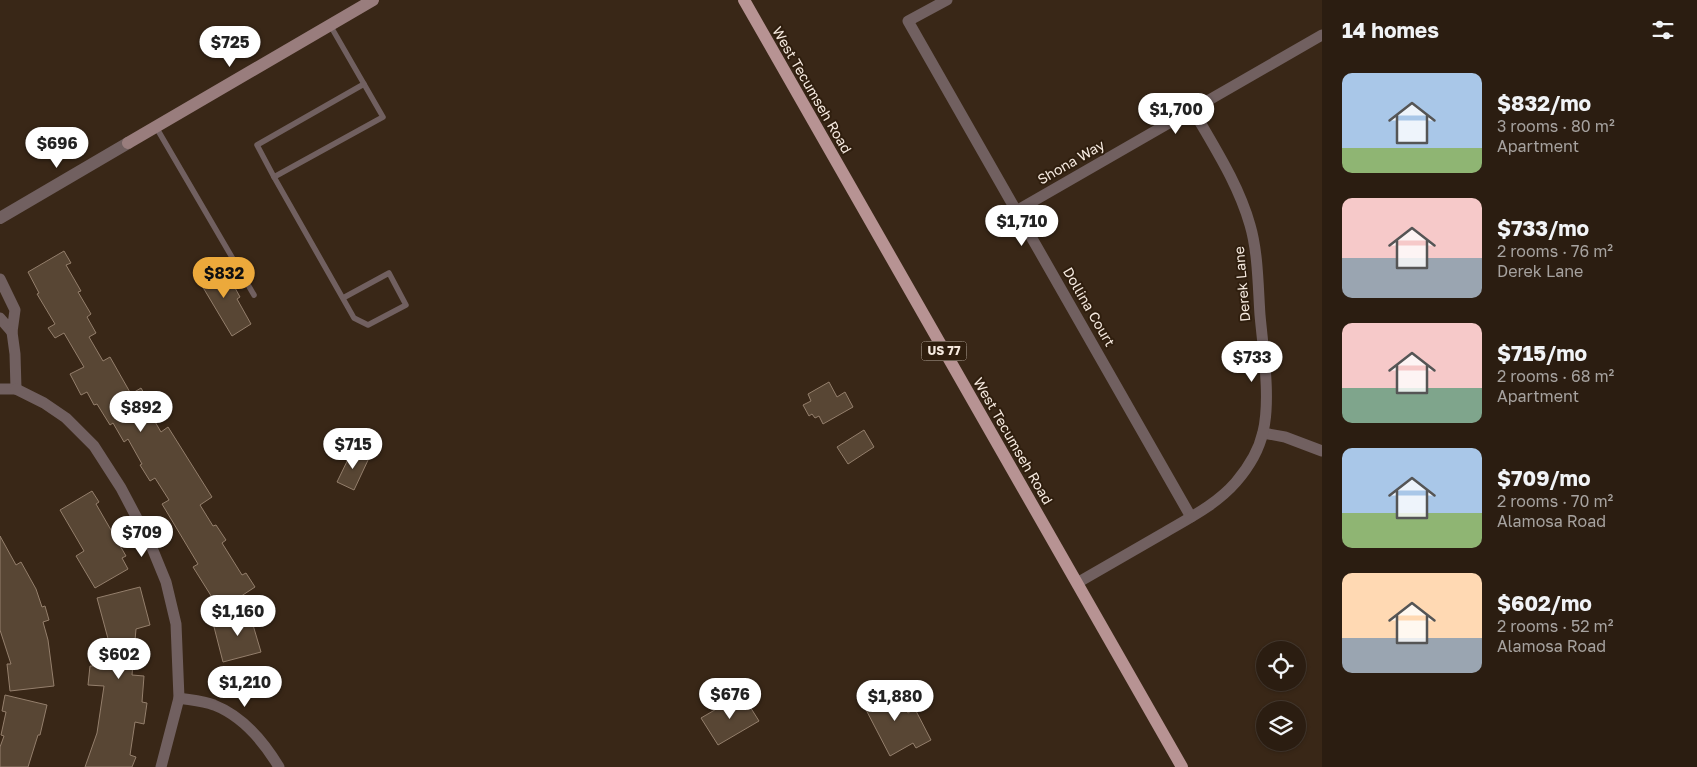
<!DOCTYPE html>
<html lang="en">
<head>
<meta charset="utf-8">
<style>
  :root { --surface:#2b1d11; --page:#372a1f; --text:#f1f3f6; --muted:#a6a29f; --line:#473b31; --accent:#eca93b }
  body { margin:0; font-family:"Golos Text",sans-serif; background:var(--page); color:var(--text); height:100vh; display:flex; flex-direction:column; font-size:19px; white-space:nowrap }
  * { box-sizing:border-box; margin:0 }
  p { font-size:16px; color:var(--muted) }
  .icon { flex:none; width:28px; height:28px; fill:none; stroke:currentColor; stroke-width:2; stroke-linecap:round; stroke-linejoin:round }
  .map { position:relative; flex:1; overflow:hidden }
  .panel { display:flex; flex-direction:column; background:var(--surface); width:375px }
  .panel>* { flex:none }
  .fabs { position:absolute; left:1256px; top:641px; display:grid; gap:10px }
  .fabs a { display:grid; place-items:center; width:50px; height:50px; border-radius:50%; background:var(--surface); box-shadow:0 1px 4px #0004,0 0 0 1px var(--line); font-size:25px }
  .price { position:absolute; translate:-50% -42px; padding:0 11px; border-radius:18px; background:#fff; color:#222; font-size:16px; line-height:32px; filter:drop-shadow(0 1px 2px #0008) }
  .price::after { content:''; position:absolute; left:50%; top:30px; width:15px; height:11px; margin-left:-8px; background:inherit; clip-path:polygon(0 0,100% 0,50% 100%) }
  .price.selected { background:var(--accent); color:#111 }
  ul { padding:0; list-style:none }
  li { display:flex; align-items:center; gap:15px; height:125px; padding:0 20px }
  li span { display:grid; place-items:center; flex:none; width:140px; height:100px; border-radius:10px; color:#555 }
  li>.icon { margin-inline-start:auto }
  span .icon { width:60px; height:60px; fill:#fffc; stroke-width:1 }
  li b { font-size:21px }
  h2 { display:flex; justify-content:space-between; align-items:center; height:60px; padding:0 20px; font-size:21px }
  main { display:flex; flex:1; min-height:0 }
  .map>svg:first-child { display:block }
  .building { fill:#584634; stroke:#947f6c }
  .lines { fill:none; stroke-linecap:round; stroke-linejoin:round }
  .service { stroke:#716060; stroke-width:5.5 }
  .minor { stroke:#716060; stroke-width:11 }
  .tertiary { stroke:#716060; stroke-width:12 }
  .secondary { stroke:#997d7d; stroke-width:12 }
  .primary { stroke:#b79393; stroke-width:12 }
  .labels { text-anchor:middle; stroke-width:4; stroke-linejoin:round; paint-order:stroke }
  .shield { fill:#2f1e0e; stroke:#baada1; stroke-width:1 }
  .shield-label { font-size:12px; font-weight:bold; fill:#f6eae0 }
  .street-label { font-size:14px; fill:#f6eae0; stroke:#2f1e0e }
</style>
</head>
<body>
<main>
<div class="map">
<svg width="1322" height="767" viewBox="0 0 1322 767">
  <rect width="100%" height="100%" fill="#392717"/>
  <g class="building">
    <path d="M 64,251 L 71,263 L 66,265 L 81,291 L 78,292 L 91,314 L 87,317 L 96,333 L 89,337 L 103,361 L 110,357 L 131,394 L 141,388 L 148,400 L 144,403 L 161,432 L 168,427 L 212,497 L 200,505 L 213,526 L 216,525 L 226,540 L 222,543 L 242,575 L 246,573 L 255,587 L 220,610 L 193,567 L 198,564 L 162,504 L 169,500 L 155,478 L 150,481 L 140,465 L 142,464 L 128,439 L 124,442 L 113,423 L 110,425 L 97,404 L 94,405 L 87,392 L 81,395 L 70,374 L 84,367 L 64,333 L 55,338 L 48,328 L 55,324 L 37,294 L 39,293 L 28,272 Z"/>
    <path d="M 215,263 L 230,288 L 234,286 L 240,297 L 237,299 L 251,324 L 232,336 L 195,274 Z"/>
    <path d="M 829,382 L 837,397 L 845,392 L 853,407 L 823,424 L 819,416 L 815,418 L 812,414 L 809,416 L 803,405 L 811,401 L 808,394 Z"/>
    <path d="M 864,430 L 874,447 L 848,464 L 837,447 Z"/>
    <path d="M 353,449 L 369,458 L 354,490 L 337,482 Z"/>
    <path d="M 92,491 L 99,502 L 96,504 L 126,556 L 122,558 L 128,569 L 95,588 L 76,556 L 84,551 L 60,510 Z"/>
    <path d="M 0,536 L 16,565 L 21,562 L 36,589 L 42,607 L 45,606 L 49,620 L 43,622 L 48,640 L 54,686 L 10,691 L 7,664 L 11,664 L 0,630 Z"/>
    <path d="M 140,587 L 150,625 L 136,629 L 132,675 L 144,676 L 142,702 L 147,703 L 144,724 L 135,722 L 130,755 L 136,757 L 132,767 L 85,767 L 97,733 L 104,686 L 88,685 L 90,666 L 97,666 L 99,645 L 110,646 L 97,598 Z"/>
    <path d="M 257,612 L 260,624 L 253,625 L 261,652 L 223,662 L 213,623 Z"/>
    <path d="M 892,685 L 908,713 L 915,709 L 931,740 L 916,748 L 913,743 L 890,756 L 862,702 Z"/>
    <path d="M 742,694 L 759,721 L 718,745 L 701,718 Z"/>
    <path d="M 5,695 L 47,705 L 40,735 L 38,735 L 28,767 L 0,767 L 0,747 L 4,736 L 1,735 L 6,712 L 2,711 Z"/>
  </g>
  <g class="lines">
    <g class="service">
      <path d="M 330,25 L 383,117 L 274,177 L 354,318 L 368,325 L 406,305 L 389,273 L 343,298"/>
      <path d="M 156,127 L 254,295"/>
      <path d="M 274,177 L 257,145 L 364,84"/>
    </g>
    <g class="minor">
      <path d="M 947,0 L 908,21 L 1191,517"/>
      <path d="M 1016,211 L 1322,35"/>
      <path d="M 0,279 L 15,310 L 12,332 L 0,318"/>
      <path d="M 0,389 L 16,389 L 15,354 L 12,332"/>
      <path d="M 16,389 L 44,403 L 66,418 L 94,446 L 121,488 L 150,543 L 166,582 L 176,624 L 179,698 L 161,767"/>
      <path d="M 1263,433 L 1285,437 L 1322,451"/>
      <path d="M 1077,583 C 1106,566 1134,550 1162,534 C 1189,518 1216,505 1236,482 C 1248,468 1259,450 1263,432 C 1271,399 1263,349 1260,315 C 1258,286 1258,252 1250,225 C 1238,183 1214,147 1193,110"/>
      <path d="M 179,698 C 190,700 203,701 214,705 C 242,716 264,742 279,767"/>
    </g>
    <path class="tertiary" d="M 0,218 L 128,143"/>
    <path class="secondary" d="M 128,143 L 373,0"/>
    <path class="primary" d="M 744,0 L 1182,767"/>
  </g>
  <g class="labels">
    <rect class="shield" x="921.5" y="341.5" width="45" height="19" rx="4"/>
    <g class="shield-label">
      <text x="944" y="355">US 77</text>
    </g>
    <g class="street-label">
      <text transform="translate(812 90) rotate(60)" y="5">West Tecumseh Road</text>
      <text transform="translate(1071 162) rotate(-30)" y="5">Shona Way</text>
      <text transform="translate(1242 284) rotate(-95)" y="5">Derek Lane</text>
      <text transform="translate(1089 307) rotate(60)" y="5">Dollina Court</text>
      <text transform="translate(1013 441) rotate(60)" y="5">West Tecumseh Road</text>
    </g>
  </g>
</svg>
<div class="fabs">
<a><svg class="icon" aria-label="locate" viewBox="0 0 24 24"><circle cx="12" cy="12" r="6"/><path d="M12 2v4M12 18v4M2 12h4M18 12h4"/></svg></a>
<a><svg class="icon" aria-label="layers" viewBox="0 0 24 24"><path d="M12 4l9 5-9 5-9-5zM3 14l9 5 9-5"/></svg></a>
</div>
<b class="price" style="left:230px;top:68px">$725</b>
<b class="price" style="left:1176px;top:135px">$1,700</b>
<b class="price" style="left:57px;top:169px">$696</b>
<b class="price" style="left:1022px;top:247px">$1,710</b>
<b class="price selected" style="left:224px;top:299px">$832</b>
<b class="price" style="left:1252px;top:383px">$733</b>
<b class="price" style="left:141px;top:433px">$892</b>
<b class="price" style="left:353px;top:470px">$715</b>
<b class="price" style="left:142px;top:558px">$709</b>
<b class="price" style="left:238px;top:637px">$1,160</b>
<b class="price" style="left:119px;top:680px">$602</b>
<b class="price" style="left:245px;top:708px">$1,210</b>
<b class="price" style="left:730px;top:720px">$676</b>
<b class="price" style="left:895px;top:722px">$1,880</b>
</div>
<section class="panel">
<h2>14 homes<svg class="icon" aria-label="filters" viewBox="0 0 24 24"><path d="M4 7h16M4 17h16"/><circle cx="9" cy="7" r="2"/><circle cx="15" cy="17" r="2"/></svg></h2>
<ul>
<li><span style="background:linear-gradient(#a9c7e8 75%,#8fb573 0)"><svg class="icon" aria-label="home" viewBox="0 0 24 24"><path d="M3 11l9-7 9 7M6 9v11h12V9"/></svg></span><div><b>$832/mo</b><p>3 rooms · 80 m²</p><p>Apartment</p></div></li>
<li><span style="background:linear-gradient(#f6c9c9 60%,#9aa5b1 0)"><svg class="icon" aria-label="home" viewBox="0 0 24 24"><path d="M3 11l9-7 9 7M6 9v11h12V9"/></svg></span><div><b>$733/mo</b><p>2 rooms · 76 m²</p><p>Derek Lane</p></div></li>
<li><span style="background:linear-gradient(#f6c9c9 65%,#7fa58c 0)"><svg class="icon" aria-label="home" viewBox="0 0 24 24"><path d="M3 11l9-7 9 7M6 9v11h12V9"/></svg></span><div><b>$715/mo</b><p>2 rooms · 68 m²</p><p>Apartment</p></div></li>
<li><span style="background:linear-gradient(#a9c7e8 65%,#8fb573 0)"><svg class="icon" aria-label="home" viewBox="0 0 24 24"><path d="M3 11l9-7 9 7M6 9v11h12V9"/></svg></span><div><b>$709/mo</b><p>2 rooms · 70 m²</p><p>Alamosa Road</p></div></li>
<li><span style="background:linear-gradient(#ffd9b3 65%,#9aa5b1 0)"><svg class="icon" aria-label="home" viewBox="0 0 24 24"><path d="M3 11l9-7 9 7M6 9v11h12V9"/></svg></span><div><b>$602/mo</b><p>2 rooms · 52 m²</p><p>Alamosa Road</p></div></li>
</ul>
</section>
</main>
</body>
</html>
